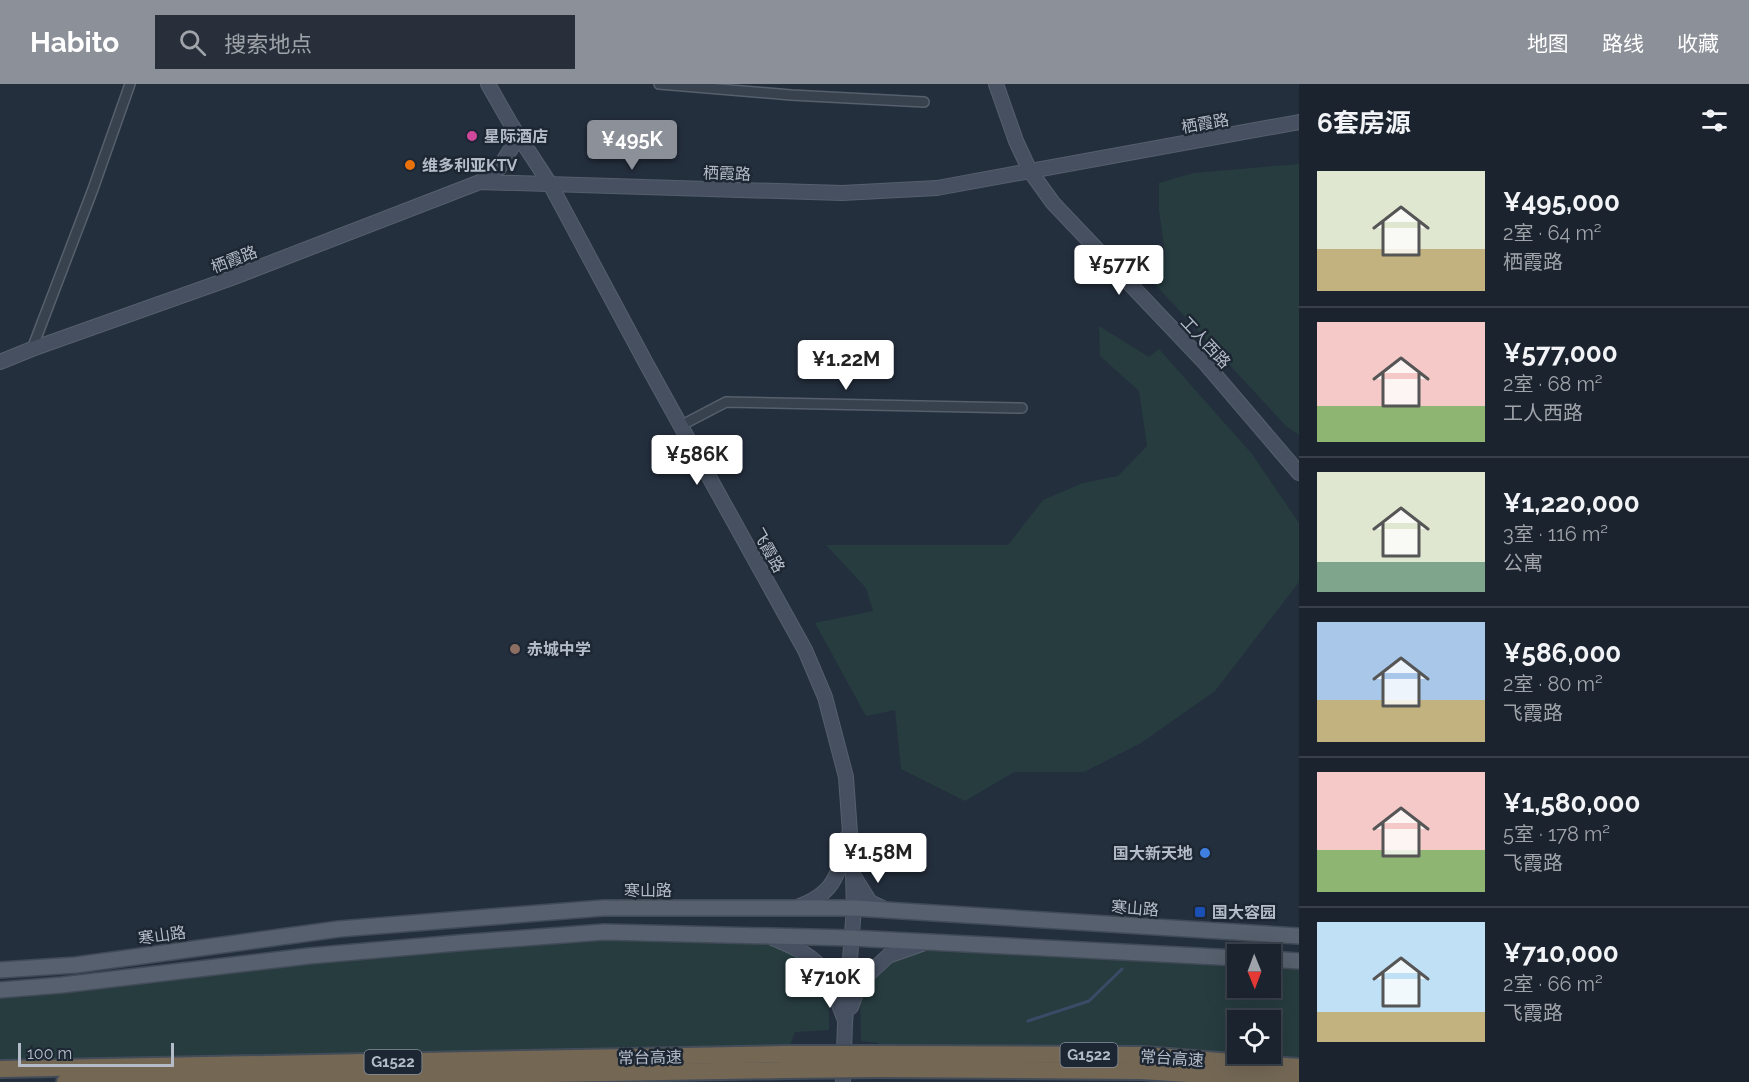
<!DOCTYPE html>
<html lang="zh">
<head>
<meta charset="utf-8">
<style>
  :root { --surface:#1b232e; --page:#282f3a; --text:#f1f3f6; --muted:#a0a4aa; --line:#39404a; --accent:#8c9099 }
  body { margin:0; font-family:Raleway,"Noto Sans SC",sans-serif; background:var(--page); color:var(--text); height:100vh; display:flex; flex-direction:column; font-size:22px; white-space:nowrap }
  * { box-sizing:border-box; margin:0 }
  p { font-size:20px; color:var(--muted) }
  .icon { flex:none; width:33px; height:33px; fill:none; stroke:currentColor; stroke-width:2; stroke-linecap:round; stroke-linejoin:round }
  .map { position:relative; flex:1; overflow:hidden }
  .details { display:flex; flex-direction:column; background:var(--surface); width:450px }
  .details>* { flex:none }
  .needle { width:39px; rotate:179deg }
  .fabs { position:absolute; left:1227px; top:860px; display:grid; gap:12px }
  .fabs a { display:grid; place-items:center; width:54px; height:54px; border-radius:0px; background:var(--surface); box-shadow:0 6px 24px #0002,0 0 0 2px var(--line); font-size:30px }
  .scale { position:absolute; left:18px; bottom:15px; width:156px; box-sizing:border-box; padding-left:6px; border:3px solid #b4bcc9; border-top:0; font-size:16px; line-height:21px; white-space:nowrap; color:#b4bcc9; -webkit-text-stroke:4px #1d2633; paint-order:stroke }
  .price { position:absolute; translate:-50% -51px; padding:0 14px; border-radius:6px; background:#fff; color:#222; font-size:20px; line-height:39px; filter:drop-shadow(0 2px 3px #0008) }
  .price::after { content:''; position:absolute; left:50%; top:36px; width:18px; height:14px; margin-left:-9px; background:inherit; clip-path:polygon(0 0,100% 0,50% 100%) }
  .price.active { background:var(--accent); color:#fff }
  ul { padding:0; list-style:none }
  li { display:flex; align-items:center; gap:18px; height:150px; padding:0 18px }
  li+li { border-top:2px solid var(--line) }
  li span { display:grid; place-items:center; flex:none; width:168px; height:120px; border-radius:0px; color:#555 }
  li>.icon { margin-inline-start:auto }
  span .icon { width:72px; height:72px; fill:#fffc; stroke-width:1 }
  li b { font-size:26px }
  h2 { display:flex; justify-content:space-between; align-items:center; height:72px; padding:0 18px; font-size:26px }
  header { display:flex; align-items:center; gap:36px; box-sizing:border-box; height:84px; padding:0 30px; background:var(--accent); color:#fff }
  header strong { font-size:28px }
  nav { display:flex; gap:33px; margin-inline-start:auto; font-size:21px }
  .search { width:420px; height:54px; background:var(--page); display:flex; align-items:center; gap:15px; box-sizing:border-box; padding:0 21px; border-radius:0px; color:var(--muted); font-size:22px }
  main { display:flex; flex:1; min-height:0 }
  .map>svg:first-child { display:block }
  .green { fill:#263c3f; fill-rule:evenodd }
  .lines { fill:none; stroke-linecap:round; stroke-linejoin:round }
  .stream { stroke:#394c67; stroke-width:3 }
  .street-casing { stroke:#565f6c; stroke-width:12 }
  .secondary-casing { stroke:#565f6c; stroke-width:16 }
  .primary-casing { stroke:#414a57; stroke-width:18 }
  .highway-casing { stroke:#434c59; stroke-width:20 }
  .street { stroke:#38414e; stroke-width:9 }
  .secondary { stroke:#465061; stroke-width:14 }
  .primary { stroke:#56606e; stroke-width:15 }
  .highway { stroke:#746855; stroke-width:16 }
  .highway-bridge-casing { stroke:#434c59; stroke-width:20; stroke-linecap:butt }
  .highway-bridge { stroke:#746855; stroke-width:16 }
  .hotel-dot { fill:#d1479c; stroke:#1d2633; stroke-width:2 }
  .food-dot { fill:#e8710a; stroke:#1d2633; stroke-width:2 }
  .education-dot { fill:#8d6e63; stroke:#1d2633; stroke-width:2 }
  .shop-dot { fill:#3f7fe0; stroke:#1d2633; stroke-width:2 }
  .transit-dot { fill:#1a4fb4; stroke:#1d2633; stroke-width:2 }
  .labels { text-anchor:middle; stroke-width:5; stroke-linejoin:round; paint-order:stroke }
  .shield { fill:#1d2633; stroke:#878f9c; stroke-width:1.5 }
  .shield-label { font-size:15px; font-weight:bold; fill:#b4bcc9 }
  .street-label { font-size:16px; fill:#b4bcc9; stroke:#1d2633 }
  .poi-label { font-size:16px; font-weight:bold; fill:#b4bcc9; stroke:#1d2633; text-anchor:start }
</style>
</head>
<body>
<header>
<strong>Habito</strong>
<div class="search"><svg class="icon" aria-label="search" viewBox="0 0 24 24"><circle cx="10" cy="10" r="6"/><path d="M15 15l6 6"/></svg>搜索地点</div>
<nav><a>地图</a><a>路线</a><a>收藏</a></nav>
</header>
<main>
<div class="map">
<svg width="1299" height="998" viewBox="0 0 1299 998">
  <rect width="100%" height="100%" fill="#242f3e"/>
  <g class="green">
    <path d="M 1299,80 L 1299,351 L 1286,342 L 1151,196 L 1165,169 L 1159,126 L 1159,99 L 1193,89 Z"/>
    <path d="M 1099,242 L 1149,273 L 1159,265 L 1252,370 L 1299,439 L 1299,498 L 1215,607 L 1141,659 L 1084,688 L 1014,688 L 965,717 L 901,685 L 895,626 L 866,632 L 815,539 L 873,527 L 866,504 L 826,461 L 1008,461 L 1043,416 L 1083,399 L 1118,392 L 1147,362 L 1139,307 L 1100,272 Z"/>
    <path d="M 765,851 L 821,883 L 835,911 L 829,923 L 829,946 L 795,948 L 787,970 L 0,985 L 0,906 L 458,859 Z"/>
    <path d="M 927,858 L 1237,874 L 1238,903 L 1270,903 L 1271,875 L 1299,877 L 1299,983 L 879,970 L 878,959 L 861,957 L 860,898 L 888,872 ZM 1238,936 L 1270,936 L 1270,969 L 1238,969 Z"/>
  </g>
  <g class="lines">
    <path class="stream" d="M 1028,937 L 1089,917 L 1122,885"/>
    <defs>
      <g id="street">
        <path d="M 659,0 L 791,11 L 924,18"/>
        <path d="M 32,265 L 93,105 L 130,0"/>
        <path d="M 682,341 L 726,318 L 1022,324"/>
      </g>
      <g id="secondary">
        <path d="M 488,0 L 512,42 L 550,100 L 647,281 L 805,566 L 825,613 L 846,693 L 853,791 L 854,824 L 845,939 L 843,998"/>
        <path d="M 996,0 L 1016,57 L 1030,87 L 1053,119 L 1205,279 L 1299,389"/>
        <path d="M 480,98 L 499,84 L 512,63 L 512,42"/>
        <path d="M 0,278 L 32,265 L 229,195 L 480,98 L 842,109 L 937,104 L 1299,38"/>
        <path d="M 853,791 L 870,818 L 887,826"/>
        <path d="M 797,823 C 836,809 838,790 847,753"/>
        <path d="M 770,853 C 787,860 807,868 820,882 C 829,892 839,921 844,934"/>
        <path d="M 851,923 L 860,898 L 888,872 L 925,859"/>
      </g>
      <g id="primary">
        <path d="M 1270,875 L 1299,877"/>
        <path d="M 0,886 L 76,881 L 339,845 L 603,824 L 854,824 L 1299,852"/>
        <path d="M 0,906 L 62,901 L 309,872 L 458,859 L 604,848 L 851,854 L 1238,874"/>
      </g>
      <g id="highway">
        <path d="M 879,970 L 1143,971 L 1299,983"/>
        <path d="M 0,985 L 787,970"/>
        <path d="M 879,985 L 1141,987 L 1299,997"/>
        <path d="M 65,998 L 785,986"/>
      </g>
    </defs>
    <use href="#street" class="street-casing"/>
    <use href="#secondary" class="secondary-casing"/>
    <use href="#primary" class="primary-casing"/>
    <use href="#highway" class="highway-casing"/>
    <use href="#street" class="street"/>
    <use href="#secondary" class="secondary"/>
    <use href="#primary" class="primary"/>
    <use href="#highway" class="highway"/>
    <defs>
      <g id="highway-bridge">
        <path d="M 787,970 L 879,970"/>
        <path d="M 785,986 L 879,985"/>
      </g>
    </defs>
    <use href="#highway-bridge" class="highway-bridge-casing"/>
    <use href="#highway-bridge" class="highway-bridge"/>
  </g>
  <circle class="hotel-dot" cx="472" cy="52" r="6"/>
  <circle class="food-dot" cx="410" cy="81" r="6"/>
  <circle class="education-dot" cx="515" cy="565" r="6"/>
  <circle class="shop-dot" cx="1205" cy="769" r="6"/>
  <rect class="transit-dot" x="1194" y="822" width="12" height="12" rx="3"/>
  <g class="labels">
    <g class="shield">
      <rect x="1060.5" y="959" width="57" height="24" rx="4.5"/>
      <rect x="364.5" y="966" width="57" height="24" rx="4.5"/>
    </g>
    <g class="shield-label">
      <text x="1089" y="976">G1522</text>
      <text x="393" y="983">G1522</text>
    </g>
    <g class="street-label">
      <text transform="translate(1205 39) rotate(-10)" y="6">栖霞路</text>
      <text transform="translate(727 89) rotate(2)" y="6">栖霞路</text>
      <text transform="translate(234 175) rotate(-21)" y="6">栖霞路</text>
      <text transform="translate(1206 258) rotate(47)" y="6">工人西路</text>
      <text transform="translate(769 466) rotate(61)" y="6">飞霞路</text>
      <text x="648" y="812">寒山路</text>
      <text transform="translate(1135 824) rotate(4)" y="6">寒山路</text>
      <text transform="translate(162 851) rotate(-8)" y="6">寒山路</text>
      <text transform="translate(650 973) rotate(-1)" y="6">常台高速</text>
      <text transform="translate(1172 974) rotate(4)" y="6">常台高速</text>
    </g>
    <g class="poi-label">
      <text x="484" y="58">星际酒店</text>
      <text x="422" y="87">维多利亚KTV</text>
      <text x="527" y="571">赤城中学</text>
      <text x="1193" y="775" text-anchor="end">国大新天地</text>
      <text x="1212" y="834">国大容园</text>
    </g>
  </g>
</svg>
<div class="fabs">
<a><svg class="needle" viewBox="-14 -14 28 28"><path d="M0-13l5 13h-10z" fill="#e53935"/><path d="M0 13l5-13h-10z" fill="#a0a4aa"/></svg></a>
<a><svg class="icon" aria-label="locate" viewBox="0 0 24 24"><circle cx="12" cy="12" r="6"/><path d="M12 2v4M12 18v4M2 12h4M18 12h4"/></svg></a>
</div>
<div class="scale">100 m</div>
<b class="price active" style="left:632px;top:87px">¥495K</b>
<b class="price" style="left:1119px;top:212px">¥577K</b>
<b class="price" style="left:846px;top:307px">¥1.22M</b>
<b class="price" style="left:697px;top:402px">¥586K</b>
<b class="price" style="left:878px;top:800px">¥1.58M</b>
<b class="price" style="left:830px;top:925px">¥710K</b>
</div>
<section class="details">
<h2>6套房源<svg class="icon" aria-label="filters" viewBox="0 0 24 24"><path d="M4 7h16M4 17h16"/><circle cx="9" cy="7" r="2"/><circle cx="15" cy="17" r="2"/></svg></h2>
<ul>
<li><span style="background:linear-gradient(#dfe7d0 65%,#c2b280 0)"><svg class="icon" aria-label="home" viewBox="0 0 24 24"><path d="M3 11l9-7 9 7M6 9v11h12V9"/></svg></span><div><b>¥495,000</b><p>2室 · 64 m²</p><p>栖霞路</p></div></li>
<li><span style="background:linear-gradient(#f6c9c9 70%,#8fb573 0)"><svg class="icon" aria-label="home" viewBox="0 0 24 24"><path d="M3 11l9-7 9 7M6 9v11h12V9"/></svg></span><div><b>¥577,000</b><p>2室 · 68 m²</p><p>工人西路</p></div></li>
<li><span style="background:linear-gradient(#dfe7d0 75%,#7fa58c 0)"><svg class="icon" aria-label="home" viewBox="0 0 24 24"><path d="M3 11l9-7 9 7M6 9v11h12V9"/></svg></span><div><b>¥1,220,000</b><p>3室 · 116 m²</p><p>公寓</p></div></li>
<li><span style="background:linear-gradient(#a9c7e8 65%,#c2b280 0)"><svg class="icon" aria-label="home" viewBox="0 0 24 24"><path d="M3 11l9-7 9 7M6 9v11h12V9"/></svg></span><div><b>¥586,000</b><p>2室 · 80 m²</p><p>飞霞路</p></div></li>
<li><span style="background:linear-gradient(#f6c9c9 65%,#8fb573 0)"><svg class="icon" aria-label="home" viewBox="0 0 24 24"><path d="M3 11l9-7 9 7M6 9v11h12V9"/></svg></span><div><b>¥1,580,000</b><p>5室 · 178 m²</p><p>飞霞路</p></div></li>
<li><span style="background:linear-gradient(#bfe0f5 75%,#c2b280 0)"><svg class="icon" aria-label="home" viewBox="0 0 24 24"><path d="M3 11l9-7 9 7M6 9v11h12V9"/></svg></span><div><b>¥710,000</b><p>2室 · 66 m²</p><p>飞霞路</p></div></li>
</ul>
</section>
</main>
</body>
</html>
